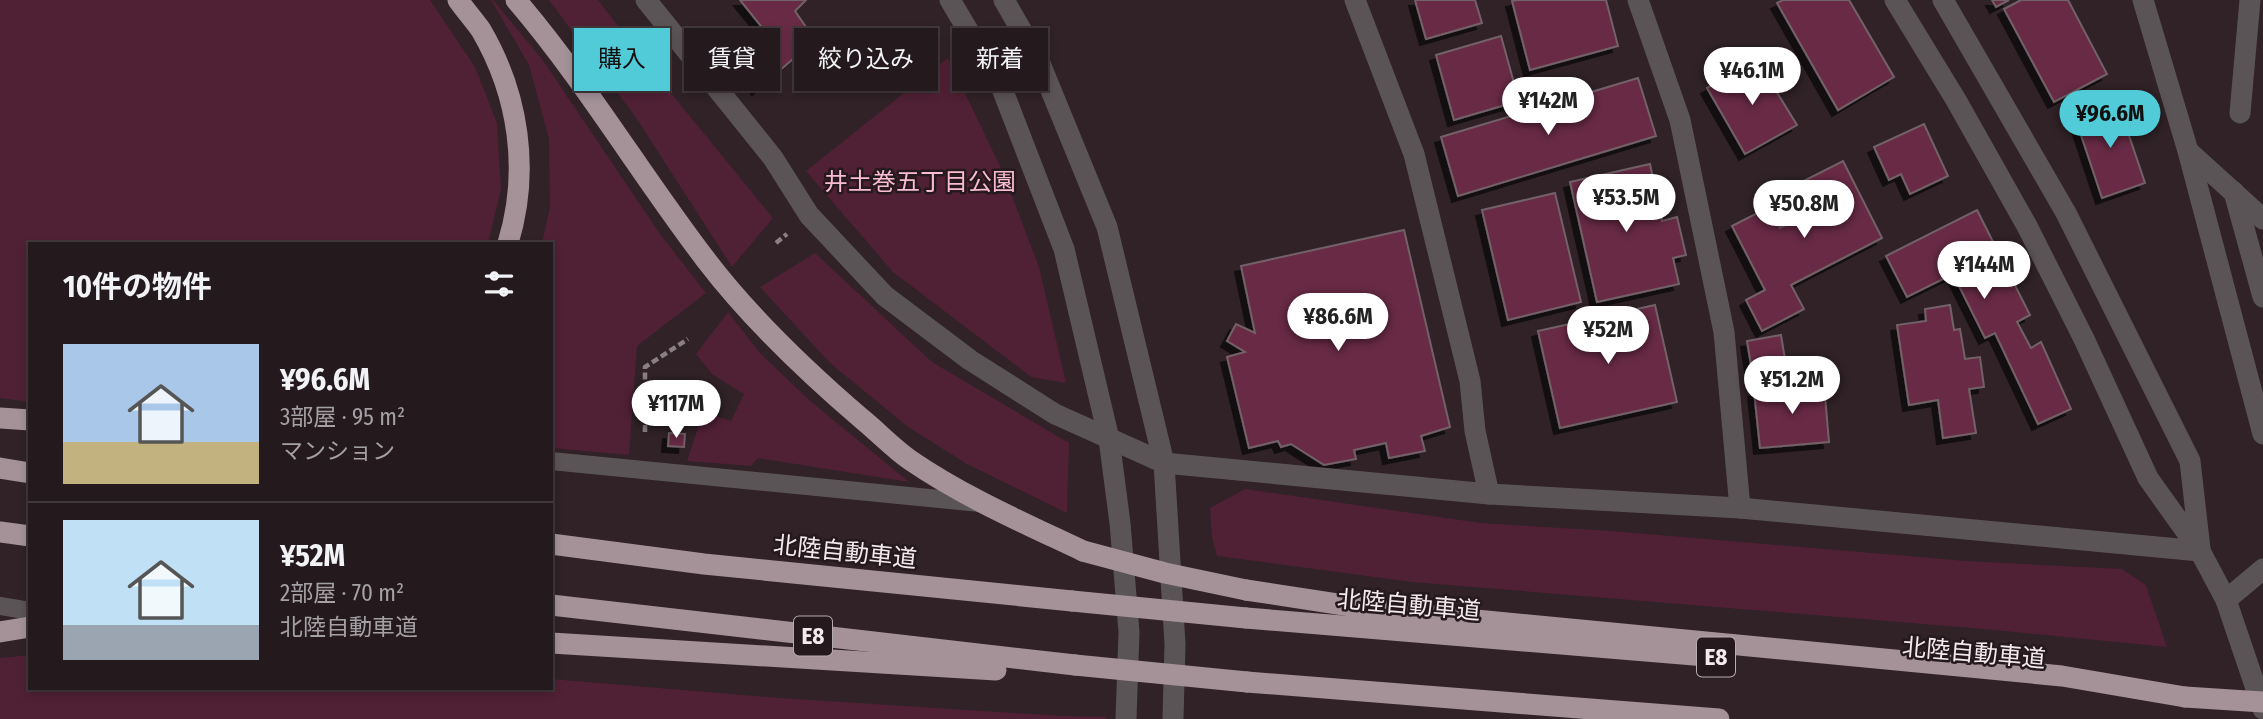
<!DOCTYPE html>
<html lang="ja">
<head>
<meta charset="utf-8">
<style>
  :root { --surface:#241a1d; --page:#2c2326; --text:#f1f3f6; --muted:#a3a1a4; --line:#41383b; --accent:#52cbd9 }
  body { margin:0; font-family:"Fira Sans Condensed","Noto Sans JP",sans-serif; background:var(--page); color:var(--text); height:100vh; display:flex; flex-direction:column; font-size:26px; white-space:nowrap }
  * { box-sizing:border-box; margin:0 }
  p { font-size:23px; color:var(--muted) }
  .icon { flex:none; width:38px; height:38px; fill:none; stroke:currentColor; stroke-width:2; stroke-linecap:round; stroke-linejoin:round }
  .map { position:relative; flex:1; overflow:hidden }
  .details { position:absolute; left:28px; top:242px; width:525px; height:448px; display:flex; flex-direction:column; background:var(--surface); border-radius:0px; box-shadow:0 4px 10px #0003,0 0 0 2px var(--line) }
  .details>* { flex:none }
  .guide { position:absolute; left:574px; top:28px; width:665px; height:63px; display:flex; gap:14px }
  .price { position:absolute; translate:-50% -60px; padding:0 16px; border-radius:24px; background:#fff; color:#222; font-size:23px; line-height:46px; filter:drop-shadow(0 2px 4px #0008) }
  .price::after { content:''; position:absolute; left:50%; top:42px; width:21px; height:16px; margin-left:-10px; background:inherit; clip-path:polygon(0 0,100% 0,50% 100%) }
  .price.current { background:var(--accent); color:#111 }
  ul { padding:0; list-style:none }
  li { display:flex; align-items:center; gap:21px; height:175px; padding:0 35px }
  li+li { border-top:2px solid var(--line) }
  li span { display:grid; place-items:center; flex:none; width:196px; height:140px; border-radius:0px; color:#555 }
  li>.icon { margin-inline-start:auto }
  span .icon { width:84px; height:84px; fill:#fffc; stroke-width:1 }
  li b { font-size:30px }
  h2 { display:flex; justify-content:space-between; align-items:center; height:84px; padding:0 35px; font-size:30px }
  .chip { padding:0 24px; border-radius:0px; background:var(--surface); box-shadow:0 4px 10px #0003,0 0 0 2px var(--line); font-size:24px; line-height:63px }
  .chip.current { background:var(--accent); color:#111 }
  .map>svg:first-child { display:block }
  .green { fill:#502034 }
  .building { fill:#682a45; stroke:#726267; stroke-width:2; filter:url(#shadow) }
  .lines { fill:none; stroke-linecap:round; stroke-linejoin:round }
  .path { stroke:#8a7f83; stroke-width:4.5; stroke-dasharray:7 3.5; stroke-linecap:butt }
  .service { stroke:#5b5456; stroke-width:18 }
  .minor { stroke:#5b5456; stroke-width:21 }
  .tertiary { stroke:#5b5456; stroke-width:21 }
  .motorway { stroke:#a49298; stroke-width:21 }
  .motorway-bridge { stroke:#a49298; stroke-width:21 }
  .labels { text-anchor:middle; stroke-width:5; stroke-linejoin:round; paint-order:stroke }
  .shield { fill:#26191d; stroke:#b6abaf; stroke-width:2 }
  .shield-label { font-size:23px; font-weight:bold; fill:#f3eaed }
  .park-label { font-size:24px; fill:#f8bbd1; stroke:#26191d }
  .street-label { font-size:24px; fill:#f3eaed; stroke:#26191d }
</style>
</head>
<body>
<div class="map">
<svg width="2263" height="719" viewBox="0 0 2263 719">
  <defs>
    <filter id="shadow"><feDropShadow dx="-6" dy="6" stdDeviation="0" flood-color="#0009"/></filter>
  </defs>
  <rect width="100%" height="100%" fill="#302227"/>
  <g class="green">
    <path d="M 0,0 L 430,0 L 475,67 L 497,123 L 501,190 L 488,243 L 30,243 L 30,402 L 0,398 Z"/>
    <path d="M 491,0 L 493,0 L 542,59 L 660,234 L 706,293 L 637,346 L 629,455 L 551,448 L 551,243 L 542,243 L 550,207 L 549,139 L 529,65 Z"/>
    <path d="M 549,0 L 598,0 L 648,65 L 773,218 L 732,267 L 637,119 Z"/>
    <path d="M 948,58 L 1002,170 L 1039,267 L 1066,383 L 1031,377 L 893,272 L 806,171 Z"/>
    <path d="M 815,253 L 932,362 L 1069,443 L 1067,513 L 967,464 L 908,427 L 830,363 L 760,287 Z"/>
    <path d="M 728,312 L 759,352 L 809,400 L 909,482 L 758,458 L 751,466 L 687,461 L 703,412 L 731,421 L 744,394 L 713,375 L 696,354 Z"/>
    <path d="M 1245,489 L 1481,523 L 1612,531 L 1966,561 L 2122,569 L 2146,585 L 2167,647 L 1984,629 L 1412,582 L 1217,556 L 1212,537 L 1210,508 Z"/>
    <path d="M 30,655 L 30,688 L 551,688 L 551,679 L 780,698 L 1063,716 L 1107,717 L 1106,719 L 0,719 L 0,658 Z"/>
  </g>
  <g class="building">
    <path d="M 740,0 L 806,0 L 795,11 L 815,40 L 758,89 L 729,53 L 761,26 Z"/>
    <path d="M 1415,0 L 1475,0 L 1482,23 L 1426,39 Z"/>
    <path d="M 1517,0 L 1606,0 L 1618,46 L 1530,70 L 1512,1 Z"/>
    <path d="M 1783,0 L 1849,0 L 1894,77 L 1838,110 L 1777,3 Z"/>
    <path d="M 1992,0 L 2009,0 L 1996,7 Z"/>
    <path d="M 2021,0 L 2068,0 L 2107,74 L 2054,102 L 2004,9 Z"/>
    <path d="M 1501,36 L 1519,101 L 1454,120 L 1436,55 Z"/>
    <path d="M 1757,60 L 1797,125 L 1745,154 L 1707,88 Z"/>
    <path d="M 1638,78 L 1656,136 L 1458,196 L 1441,137 Z"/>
    <path d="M 2118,103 L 2145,183 L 2102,198 L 2075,117 Z"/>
    <path d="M 1924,124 L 1948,176 L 1910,194 L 1901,174 L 1889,180 L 1874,147 Z"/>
    <path d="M 1843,161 L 1882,238 L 1791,285 L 1804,309 L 1762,331 L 1746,300 L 1765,290 L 1732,226 L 1769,207 L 1780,228 L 1796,220 L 1782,192 Z"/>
    <path d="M 1650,164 L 1662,221 L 1677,217 L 1686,255 L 1673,258 L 1679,284 L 1597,302 L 1570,182 Z"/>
    <path d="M 1555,193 L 1581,302 L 1508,320 L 1482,210 Z"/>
    <path d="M 1977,210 L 2030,315 L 2017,322 L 2031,348 L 2041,342 L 2071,409 L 2038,424 L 1995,333 L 1985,338 L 1953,274 L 1907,297 L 1886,256 Z"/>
    <path d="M 1404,230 L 1450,427 L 1421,436 L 1425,451 L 1389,458 L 1386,443 L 1354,450 L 1356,459 L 1324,465 L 1291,444 L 1281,447 L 1278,441 L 1249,448 L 1227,357 L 1245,352 L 1227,341 L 1236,324 L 1255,333 L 1241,266 Z"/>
    <path d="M 1655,305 L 1677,402 L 1560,428 L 1538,331 Z"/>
    <path d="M 1950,305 L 1954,330 L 1960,329 L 1965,359 L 1980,357 L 1984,387 L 1969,389 L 1976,433 L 1943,438 L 1938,400 L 1909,405 L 1897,325 L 1926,321 L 1925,309 Z"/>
    <path d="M 1781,335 L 1788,378 L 1754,383 L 1747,341 Z"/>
    <path d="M 1824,384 L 1829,442 L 1760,448 L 1754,391 Z"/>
    <path d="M 669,433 L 685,434 L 684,447 L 668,446 Z"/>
  </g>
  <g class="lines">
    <g class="path">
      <path d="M 776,243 L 787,234"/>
      <path d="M 645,432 L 645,367 L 688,339"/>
    </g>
    <g class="service">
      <path d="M 551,461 L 980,503"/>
      <path d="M 0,606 L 30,611"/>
    </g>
    <g class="minor">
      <path d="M 646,0 L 773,158 L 809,215 L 885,296 L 970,360 L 1055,414 L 1164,463 L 1489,494 L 1740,508 L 2200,551"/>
      <path d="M 1355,0 L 1414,154 L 1470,381 L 1475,431 L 1489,494"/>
      <path d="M 1638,0 L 1680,120 L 1724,332 L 1740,508"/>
      <path d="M 2240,113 L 2250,0"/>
      <path d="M 2188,151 L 2263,219"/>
      <path d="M 2234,192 L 2263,297"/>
    </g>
    <g class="tertiary">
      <path d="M 950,0 L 1001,86 L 1064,249 L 1109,439 L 1120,523 L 1129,632 L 1126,719"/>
      <path d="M 1004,0 L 1039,61 L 1107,227 L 1164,463 L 1175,644 L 1173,719"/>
      <path d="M 1895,0 L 1956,100 L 2027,226 L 2084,339 L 2148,478 L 2200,551 L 2226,600 L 2263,709"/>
      <path d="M 1943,0 L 2066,213 L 2190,461 L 2200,549"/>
      <path d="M 2143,0 L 2188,151 L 2263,434"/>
      <path d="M 2226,600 L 2263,569"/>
    </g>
    <g class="motorway">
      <path d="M 458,0 C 465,10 474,20 481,30 C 519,95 530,171 508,243"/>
      <path d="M 516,0 C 586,82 641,175 706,260 C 751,319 806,371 862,419 C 878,432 893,448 910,460 C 964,497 1024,523 1083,551"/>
      <path d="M 0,418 L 30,420"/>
      <path d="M 0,468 L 30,473"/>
      <path d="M 0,532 L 30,536"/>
      <path d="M 551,544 L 704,564 L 1072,601"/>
      <path d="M 1246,590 L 1383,611 L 2062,676 L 2185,697"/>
      <path d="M 551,605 L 1075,665"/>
      <path d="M 1246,618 L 1706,656"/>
      <path d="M 0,632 L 30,627"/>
      <path d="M 551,643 L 996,670"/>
      <path d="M 1247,682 L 1719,719"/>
    </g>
    <g class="motorway-bridge">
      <path d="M 1083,551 L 1165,573 L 1246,590"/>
      <path d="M 1072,601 L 1246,618"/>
      <path d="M 1075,665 L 1247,682"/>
      <path d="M 2185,697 L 2263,702"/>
    </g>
  </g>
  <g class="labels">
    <g class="shield">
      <rect x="794" y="616.5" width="38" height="39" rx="5"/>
      <rect x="1697" y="637.5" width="38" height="39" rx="5"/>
    </g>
    <g class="shield-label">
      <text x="813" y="644">E8</text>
      <text x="1716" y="665">E8</text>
    </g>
    <g class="park-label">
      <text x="920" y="190">井土巻五丁目公園</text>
    </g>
    <g class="street-label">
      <text transform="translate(845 552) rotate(6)" y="8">北陸自動車道</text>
      <text transform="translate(1409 605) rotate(5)" y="8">北陸自動車道</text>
      <text transform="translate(1974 653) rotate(5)" y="8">北陸自動車道</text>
    </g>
  </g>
</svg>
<b class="price" style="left:1752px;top:107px">¥46.1M</b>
<b class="price" style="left:1548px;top:137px">¥142M</b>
<b class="price current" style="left:2110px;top:150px">¥96.6M</b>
<b class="price" style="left:1626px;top:234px">¥53.5M</b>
<b class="price" style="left:1804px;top:240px">¥50.8M</b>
<b class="price" style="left:1984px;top:301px">¥144M</b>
<b class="price" style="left:1338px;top:353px">¥86.6M</b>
<b class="price" style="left:1608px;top:366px">¥52M</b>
<b class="price" style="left:1792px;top:416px">¥51.2M</b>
<b class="price" style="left:676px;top:440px">¥117M</b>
<div class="guide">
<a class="chip current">購入</a>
<a class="chip">賃貸</a>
<a class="chip">絞り込み</a>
<a class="chip">新着</a>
</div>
<section class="details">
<h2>10件の物件<svg class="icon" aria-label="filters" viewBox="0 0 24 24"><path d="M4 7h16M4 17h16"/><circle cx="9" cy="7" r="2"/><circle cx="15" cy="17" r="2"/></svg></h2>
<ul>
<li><span style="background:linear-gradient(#a9c7e8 70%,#c2b280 0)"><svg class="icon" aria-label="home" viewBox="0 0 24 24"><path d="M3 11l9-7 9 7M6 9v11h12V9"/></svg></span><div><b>¥96.6M</b><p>3部屋 · 95 m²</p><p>マンション</p></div></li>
<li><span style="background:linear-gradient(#bfe0f5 75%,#9aa5b1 0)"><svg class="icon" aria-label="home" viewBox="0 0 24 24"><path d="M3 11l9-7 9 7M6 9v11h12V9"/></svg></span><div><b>¥52M</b><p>2部屋 · 70 m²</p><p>北陸自動車道</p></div></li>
</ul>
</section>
</div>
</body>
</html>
